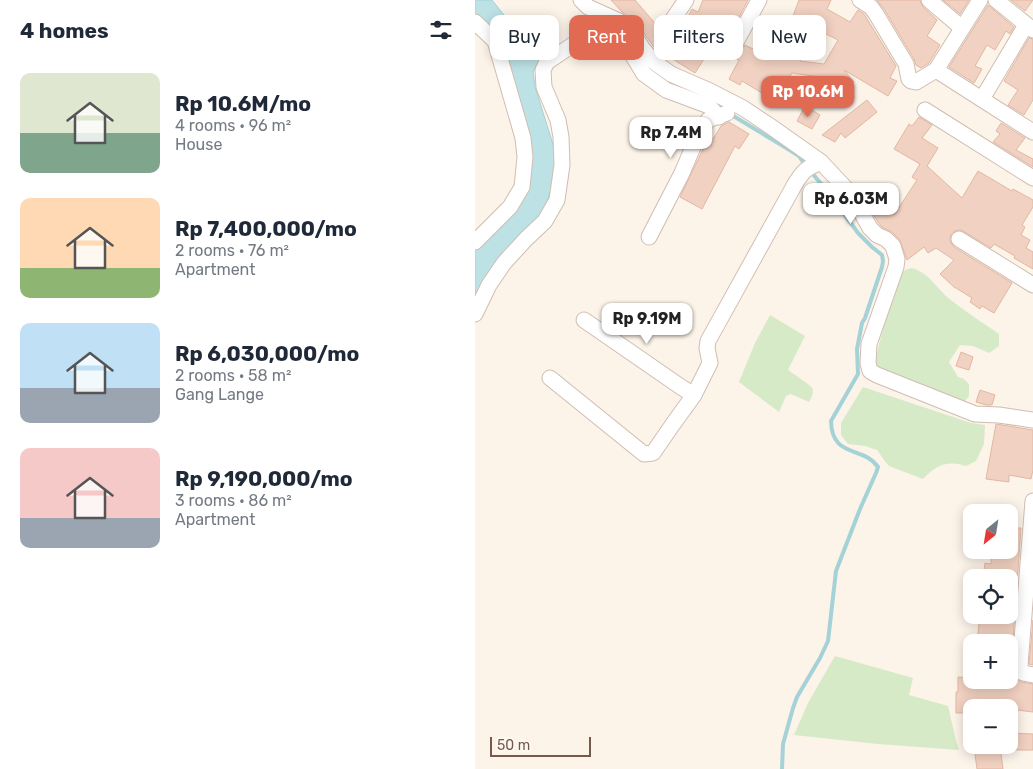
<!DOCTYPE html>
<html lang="en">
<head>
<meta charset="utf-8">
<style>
  :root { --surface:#fff; --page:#f2f2f3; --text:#1f2937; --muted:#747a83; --accent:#e16a52 }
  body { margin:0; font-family:Rubik,sans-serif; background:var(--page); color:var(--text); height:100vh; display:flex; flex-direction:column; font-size:19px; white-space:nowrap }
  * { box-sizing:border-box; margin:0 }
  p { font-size:16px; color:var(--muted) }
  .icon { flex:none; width:28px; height:28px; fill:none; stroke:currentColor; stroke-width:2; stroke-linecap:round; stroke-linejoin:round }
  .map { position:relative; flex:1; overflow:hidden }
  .sheet { display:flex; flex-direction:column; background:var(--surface); width:475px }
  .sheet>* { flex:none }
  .top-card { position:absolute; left:15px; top:15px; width:468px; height:45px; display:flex; gap:10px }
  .needle { width:32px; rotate:210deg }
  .buttons { position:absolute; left:488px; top:504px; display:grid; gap:10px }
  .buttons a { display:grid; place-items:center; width:55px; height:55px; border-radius:10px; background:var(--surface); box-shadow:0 2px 12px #0003; font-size:25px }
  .scale { position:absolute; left:15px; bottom:12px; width:101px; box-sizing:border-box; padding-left:5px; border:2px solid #76594d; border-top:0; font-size:14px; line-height:18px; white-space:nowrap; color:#76594d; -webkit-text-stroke:4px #fef8ef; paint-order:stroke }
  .price { position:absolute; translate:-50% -42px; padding:0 11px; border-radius:10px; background:#fff; color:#222; font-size:16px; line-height:32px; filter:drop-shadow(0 1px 2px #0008) }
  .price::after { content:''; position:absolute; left:50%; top:30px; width:15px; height:11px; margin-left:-8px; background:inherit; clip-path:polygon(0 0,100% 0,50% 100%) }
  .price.active { background:var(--accent); color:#fff }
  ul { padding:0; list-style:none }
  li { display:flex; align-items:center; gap:15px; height:125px; padding:0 20px }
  li span { display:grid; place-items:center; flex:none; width:140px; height:100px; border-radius:10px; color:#555 }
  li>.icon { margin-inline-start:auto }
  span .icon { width:60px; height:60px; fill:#fffc; stroke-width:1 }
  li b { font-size:21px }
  h2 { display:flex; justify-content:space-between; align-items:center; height:60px; padding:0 20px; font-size:21px }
  .tag { padding:0 18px; border-radius:10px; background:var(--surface); box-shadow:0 2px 12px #0003; font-size:18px; line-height:45px }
  .tag.active { background:var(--accent); color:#fff }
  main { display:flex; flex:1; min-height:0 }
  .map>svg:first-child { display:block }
  .green { fill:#d7eac7 }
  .water { fill:#bde2e5; stroke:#a4d2d7 }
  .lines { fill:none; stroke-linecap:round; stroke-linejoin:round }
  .stream { stroke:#a4d2d7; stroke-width:4 }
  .building { fill:#f1d1c1; stroke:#e3b7a2; fill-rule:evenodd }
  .minor-casing { stroke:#d0bdb1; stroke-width:17 }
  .minor { stroke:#fff; stroke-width:15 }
</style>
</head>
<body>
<main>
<section class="sheet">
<h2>4 homes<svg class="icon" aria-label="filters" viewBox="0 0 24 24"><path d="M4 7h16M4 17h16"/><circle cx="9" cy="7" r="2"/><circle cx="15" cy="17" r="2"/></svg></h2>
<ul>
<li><span style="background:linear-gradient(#dfe7d0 60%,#7fa58c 0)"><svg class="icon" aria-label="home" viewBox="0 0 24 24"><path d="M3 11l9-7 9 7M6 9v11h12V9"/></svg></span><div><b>Rp 10.6M/mo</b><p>4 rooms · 96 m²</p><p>House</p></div></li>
<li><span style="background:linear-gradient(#ffd9b3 70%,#8fb573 0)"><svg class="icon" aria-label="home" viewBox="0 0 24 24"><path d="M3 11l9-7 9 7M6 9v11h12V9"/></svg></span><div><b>Rp 7,400,000/mo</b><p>2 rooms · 76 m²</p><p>Apartment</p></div></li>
<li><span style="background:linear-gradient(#bfe0f5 65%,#9aa5b1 0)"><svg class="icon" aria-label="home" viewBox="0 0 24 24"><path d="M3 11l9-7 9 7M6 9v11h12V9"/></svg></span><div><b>Rp 6,030,000/mo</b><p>2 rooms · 58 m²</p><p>Gang Lange</p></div></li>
<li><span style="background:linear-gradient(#f6c9c9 70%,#9aa5b1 0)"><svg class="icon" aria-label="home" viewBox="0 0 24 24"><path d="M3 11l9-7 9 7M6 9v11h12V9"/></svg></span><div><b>Rp 9,190,000/mo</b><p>3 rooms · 86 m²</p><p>Apartment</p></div></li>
</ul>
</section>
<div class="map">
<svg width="558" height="769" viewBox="0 0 558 769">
  <rect width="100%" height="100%" fill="#fcf3e9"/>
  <g class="green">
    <path d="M 436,268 C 452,271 461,287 472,297 C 489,311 507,322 524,334 L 524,346 L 514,353 L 498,346 L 485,345 L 474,362 L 483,377 L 489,379 L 494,384 L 494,396 L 488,404 L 408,374 L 399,364 C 404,347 419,280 429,271 C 431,269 434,269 436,268 Z"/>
    <path d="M 295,315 L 330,336 L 313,370 C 318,374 337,385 338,390 C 338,394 336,399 334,402 L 316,394 L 311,396 L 304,412 L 264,382 L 280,343 Z"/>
    <path d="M 388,387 L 496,423 L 510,425 L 509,444 L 501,461 L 491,466 C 472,460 461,465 448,479 L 414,466 L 409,460 L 402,450 L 390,446 L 373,444 L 366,435 L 366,423 Z"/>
    <path d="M 360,656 L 438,678 L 434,695 L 473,706 L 481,741 L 484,750 L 403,744 L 319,735 L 333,703 Z"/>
  </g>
  <path class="water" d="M 0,0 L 17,0 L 29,15 L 41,26 L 53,45 L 64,50 L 73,44 L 79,53 L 62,64 L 58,72 L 60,87 L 81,154 L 79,180 L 71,205 L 64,216 L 0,301 L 0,250 L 52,183 L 24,48 L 0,19 Z"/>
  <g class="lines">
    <g class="stream">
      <path d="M 255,114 L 313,149 L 324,156 L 331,166"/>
      <path d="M 307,769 L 308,744 L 318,708 L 322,697 L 345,658 L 353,641 L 361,571 L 385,509 L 401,473 L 403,467 C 388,445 357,459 356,421 L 383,374 L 382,349 L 387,323 L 390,318 L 407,267 L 408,261 L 407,255 L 397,247 L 383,233 L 354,193 L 336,172"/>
    </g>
  </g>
  <g class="building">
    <path d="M 136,0 L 160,0 L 183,27 L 184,32 L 187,36 L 191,37 L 198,45 L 217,9 L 223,12 L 228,0 L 273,0 L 253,38 L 252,42 L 253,46 L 256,50 L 261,51 L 266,50 L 270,45 L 278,49 L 292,22 L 312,32 L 324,0 L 356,0 L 352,9 L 375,22 L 383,10 L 389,14 L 421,66 L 415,78 L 422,81 L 413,96 L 369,70 L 379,82 L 317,73 L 306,90 L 303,89 L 297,99 L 267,81 L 265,85 L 254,79 L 264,60 L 245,51 L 243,55 L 234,51 L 220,73 L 196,58 L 193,60 L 185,55 L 161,23 L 147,12 ZM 341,29 L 363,40 L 349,64 L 325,61 Z"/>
    <path d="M 402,0 L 445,0 L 448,7 L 462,20 L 452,36 L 465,45 L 454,63 L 446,68 L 441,65 L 439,59 L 409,9 Z"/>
    <path d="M 468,0 L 494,0 L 485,14 Z"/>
    <path d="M 536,0 L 558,0 L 550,11 Z"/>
    <path d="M 513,5 L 539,27 L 535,34 L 531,31 L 520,50 L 512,45 L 500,66 L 507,69 L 499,83 L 474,67 Z"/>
    <path d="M 554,38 L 558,39 L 558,100 L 549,115 L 533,105 L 543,90 L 529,81 Z"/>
    <path d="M 392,100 L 402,112 L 370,138 L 366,133 L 360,142 L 347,135 Z"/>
    <path d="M 330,106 L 345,115 L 337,129 L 322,121 Z"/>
    <path d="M 444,117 L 457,125 L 447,138 L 463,148 L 452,166 L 487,198 L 503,171 L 537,191 L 538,189 L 558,200 L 558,207 L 547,225 L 550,227 L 546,235 L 555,240 L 551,248 L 558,252 L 558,269 L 539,258 L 540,256 L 519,244 L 516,248 L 488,231 L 484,230 L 480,231 L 476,234 L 475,239 L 476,243 L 479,247 L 537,283 L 519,313 L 507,306 L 505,309 L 495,302 L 497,298 L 481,288 L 480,288 L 465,274 L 479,260 L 461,248 L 453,253 L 449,247 L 432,260 L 425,240 L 417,232 L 407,227 L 403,222 L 396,211 L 414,205 L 419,215 L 442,180 L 437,177 L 445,164 L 419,149 L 434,124 L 437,126 Z"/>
    <path d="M 254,122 L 274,134 L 264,149 L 260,146 L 227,209 L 205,197 L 234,137 L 238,139 L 246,126 Z"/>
    <path d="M 526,123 L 550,138 L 541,150 L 558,159 L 558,167 L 518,142 L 525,134 L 521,131 Z"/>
    <path d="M 486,352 L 498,357 L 494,370 L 481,366 Z"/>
    <path d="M 505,390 L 520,395 L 517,405 L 511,405 L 501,402 Z"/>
    <path d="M 521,424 L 558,430 L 558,470 L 556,479 L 534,475 L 534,482 L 511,479 Z"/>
    <path d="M 534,528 L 546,528 L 536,667 L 537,672 L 541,679 L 546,682 L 558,684 L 558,712 L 534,709 L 534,708 L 496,708 L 496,713 L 481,713 L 481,692 L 483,692 L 483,677 L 496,678 L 496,680 L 534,680 L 534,642 L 502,642 L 505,615 L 534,615 L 534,578 L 508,578 L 510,563 L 516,564 L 516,550 L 534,550 Z"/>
    <path d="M 558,620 L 558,665 L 554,664 Z"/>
    <path d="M 534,733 L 558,734 L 558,750 L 534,750 Z"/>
    <path d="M 514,745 L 525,745 L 528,769 L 502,769 L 500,754 L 514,752 Z"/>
  </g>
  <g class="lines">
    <defs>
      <g id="minor">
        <path d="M 106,0 L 113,7 L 144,21 L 155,30 L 168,49 L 179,62 L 196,74 L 235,91 L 268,108 L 295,126 L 346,162 L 376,194 L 395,228 L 402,235 L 411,239 L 418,246 L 422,259 L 421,267 L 394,344 L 393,363 L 395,371 L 402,375 L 500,414 L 524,415 L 558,420"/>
        <path d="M 385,0 L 396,7 L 401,14 L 431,64 L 434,79 L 436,81 L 441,82 L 461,70 L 505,0"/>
        <path d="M 454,0 L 487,28"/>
        <path d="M 521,0 L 558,30"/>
        <path d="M 0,22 L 20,41 L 48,138 L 50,157 L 47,187 L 35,207 L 0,242"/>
        <path d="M 192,28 L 211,0"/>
        <path d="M 261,42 L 284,0"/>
        <path d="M 461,70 L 558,132"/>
        <path d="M 507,99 L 551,25"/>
        <path d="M 450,110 L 558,178"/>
        <path d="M 174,237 L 207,173 L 221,140 L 233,120 L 252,113"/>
        <path d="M 484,239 L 558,285"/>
        <path d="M 0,314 L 14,285 L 29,263 L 51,239 L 70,221 L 82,200 L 87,165 L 86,137 L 83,120 L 69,87 L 68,70 L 72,62 L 120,30 L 138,33 L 155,51 L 169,74 L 191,90 L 234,106 L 244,117"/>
        <path d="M 109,320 L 206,387 L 219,395"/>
        <path d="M 75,378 L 169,454 L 178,453 L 198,424 L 219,395 L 235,363 L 232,348 L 233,341 L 320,184 C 328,171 331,168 346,162"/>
        <path d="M 558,501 L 545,665 L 546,670 L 548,673 L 558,675"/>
      </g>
    </defs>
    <use href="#minor" class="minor-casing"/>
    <use href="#minor" class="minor"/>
  </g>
</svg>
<div class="buttons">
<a><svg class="needle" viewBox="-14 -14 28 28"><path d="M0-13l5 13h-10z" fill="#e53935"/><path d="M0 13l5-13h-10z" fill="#747a83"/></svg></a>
<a><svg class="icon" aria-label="locate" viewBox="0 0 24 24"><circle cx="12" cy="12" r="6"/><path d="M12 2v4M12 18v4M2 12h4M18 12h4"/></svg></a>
<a>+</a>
<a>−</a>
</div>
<div class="scale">50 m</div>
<b class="price active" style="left:333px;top:118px">Rp 10.6M</b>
<b class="price" style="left:196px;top:159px">Rp 7.4M</b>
<b class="price" style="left:376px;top:225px">Rp 6.03M</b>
<b class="price" style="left:172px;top:345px">Rp 9.19M</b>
<div class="top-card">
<a class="tag">Buy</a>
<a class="tag active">Rent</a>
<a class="tag">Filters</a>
<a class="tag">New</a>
</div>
</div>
</main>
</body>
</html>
